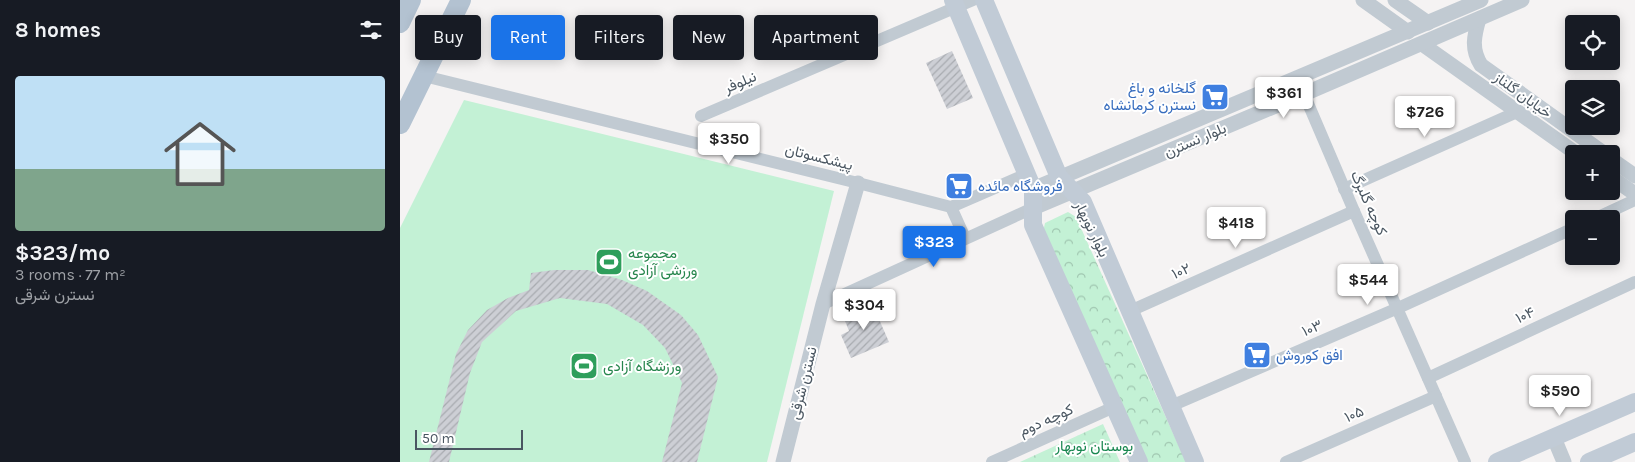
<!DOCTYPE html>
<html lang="en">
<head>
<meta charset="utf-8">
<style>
  :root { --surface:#171b24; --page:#242831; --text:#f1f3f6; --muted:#9ea1a6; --line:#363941; --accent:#1a73e8 }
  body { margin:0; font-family:Karla,Vazirmatn,sans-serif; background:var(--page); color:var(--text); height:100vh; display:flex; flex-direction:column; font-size:19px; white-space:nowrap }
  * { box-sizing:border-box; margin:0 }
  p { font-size:16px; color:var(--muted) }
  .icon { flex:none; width:28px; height:28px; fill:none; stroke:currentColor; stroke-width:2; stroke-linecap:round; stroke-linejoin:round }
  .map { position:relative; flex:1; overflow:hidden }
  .panel { display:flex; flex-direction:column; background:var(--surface); width:400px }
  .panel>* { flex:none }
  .banner { position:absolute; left:15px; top:15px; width:475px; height:45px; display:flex; gap:10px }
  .fabs { position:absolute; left:1165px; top:15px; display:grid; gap:10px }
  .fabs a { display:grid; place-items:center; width:55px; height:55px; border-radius:5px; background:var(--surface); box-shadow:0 2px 12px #0003; font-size:25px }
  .scale { position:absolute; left:15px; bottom:12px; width:108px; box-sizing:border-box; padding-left:5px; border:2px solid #4a5661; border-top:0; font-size:14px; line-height:18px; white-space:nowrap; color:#4a5661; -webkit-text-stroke:4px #fff; paint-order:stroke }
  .price { position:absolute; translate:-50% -42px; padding:0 11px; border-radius:5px; background:#fff; color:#222; font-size:16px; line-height:32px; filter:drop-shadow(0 1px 2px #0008) }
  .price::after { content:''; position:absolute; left:50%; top:30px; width:15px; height:11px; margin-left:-8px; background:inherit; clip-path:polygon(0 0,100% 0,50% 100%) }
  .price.on { background:var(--accent); color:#fff }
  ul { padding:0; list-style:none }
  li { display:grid; align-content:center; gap:10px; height:265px; padding:0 15px }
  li+li { border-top:1px solid var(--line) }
  li span { display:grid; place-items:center; height:155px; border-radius:5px; color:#555 }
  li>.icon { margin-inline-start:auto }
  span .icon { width:90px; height:90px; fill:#fffc; stroke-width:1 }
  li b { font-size:21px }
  h2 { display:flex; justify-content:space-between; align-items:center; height:60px; padding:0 15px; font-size:21px }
  .chip { padding:0 18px; border-radius:5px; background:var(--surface); box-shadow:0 2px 12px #0003; font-size:18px; line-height:45px }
  .chip.on { background:var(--accent); color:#fff }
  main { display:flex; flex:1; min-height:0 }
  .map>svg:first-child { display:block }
  .park { fill:url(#park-crowns) }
  .garden { fill:#c3f1d5 }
  .building { fill:url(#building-hatch) }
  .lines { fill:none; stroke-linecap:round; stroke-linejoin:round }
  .minor { stroke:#c1cad2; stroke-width:12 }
  .tertiary { stroke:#c1cad2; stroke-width:15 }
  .secondary { stroke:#c1cbd6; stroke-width:18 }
  .primary { stroke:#b3c2d1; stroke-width:20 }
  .labels { text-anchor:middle; stroke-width:4; stroke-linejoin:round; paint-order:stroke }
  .street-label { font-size:15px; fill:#4a5661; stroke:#fff }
  .shop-label { font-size:15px; fill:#366cbe; stroke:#fff; text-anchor:start }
  .leisure-label { font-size:15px; fill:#27864d; stroke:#fff; text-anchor:start }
  .park-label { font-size:15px; fill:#17864f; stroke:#fff }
</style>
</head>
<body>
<main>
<section class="panel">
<h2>8 homes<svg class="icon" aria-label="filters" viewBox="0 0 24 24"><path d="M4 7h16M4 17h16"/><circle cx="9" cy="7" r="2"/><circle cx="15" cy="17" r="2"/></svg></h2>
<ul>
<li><span style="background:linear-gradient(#bfe0f5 60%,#7fa58c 0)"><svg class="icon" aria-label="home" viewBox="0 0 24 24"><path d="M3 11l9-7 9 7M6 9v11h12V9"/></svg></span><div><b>$323/mo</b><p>3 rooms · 77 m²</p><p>نسترن شرقی</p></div></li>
</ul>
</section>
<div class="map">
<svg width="1235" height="462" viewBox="0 0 1235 462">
  <defs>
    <pattern id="park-crowns" width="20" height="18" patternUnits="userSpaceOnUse" patternTransform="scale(1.25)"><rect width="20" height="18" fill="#c3f1d5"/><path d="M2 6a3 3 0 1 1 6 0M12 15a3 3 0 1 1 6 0" fill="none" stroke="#a0c6b0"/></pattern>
    <pattern id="building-hatch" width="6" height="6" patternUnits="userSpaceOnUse" patternTransform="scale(1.25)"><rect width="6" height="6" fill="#cdcfd5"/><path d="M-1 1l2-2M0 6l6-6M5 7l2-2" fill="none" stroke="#a8abb0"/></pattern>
  </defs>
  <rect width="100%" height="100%" fill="#f5f3f3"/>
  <g class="park">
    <path d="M 668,212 L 676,217 L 786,462 L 748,462 L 643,232 L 645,223 Z"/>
    <path d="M 703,424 L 720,462 L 620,462 Z"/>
  </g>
  <path class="garden" d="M 64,100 L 434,191 L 367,462 L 0,462 L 0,228 Z"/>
  <g class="building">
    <path d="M 552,51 L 573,98 L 547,109 L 526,63 Z"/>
    <path d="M 154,270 L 188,270 L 222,280 L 247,291 L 281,315 L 298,335 L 318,377 L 297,462 L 262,462 L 282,383 L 265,348 L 243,325 L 207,304 L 160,298 L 116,311 L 82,342 L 70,373 L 49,462 L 29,462 L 56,354 L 68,330 L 87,310 L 108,298 L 129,290 L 131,273 Z"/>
    <path d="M 471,301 L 489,342 L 451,358 L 441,335 L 449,331 L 445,321 L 456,316 L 453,309 Z"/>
  </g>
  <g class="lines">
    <g class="minor">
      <path d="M 24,76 L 458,183 L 551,207 L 627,174"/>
      <path d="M 904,94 L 954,211 L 1065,462"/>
      <path d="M 301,116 L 573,0"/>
      <path d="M 944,189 L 1117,112"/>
      <path d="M 551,207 L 565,238"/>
      <path d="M 1194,219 L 1235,200"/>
      <path d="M 423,304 L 633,208"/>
      <path d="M 730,311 L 954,211"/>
      <path d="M 1028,378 L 1235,282"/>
      <path d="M 771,406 L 998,308 L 1174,228"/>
      <path d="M 592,462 L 714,407"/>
      <path d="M 886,462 L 1036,396"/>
    </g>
    <g class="tertiary">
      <path d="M 963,0 L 1008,32"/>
      <path d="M 995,0 L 1028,23"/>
      <path d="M 1079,19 C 1074,36 1071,49 1081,65 L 1205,154"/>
      <path d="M 1022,44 L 1177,154"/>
      <path d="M 1211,159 L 1235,176"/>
      <path d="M 1211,177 L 1235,194"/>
      <path d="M 633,189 L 1081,0"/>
      <path d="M 633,208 L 904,94 L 1122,0"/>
      <path d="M 1154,438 L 1164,462"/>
      <path d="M 383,462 L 423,304 L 458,183"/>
    </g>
    <g class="secondary">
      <path d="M 553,0 L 633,189 L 633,225 L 739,462"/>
      <path d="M 584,0 L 659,177 L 683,202 L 795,462"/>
      <path d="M 1097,462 L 1235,402"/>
      <path d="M 1189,462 L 1235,442"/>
    </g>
    <g class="primary">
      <path d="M 0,23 L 11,0"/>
      <path d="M 0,124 L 61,0"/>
    </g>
  </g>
  <defs>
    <symbol id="supermarket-square" viewBox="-11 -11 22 22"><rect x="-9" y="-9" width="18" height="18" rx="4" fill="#3f7fe0" stroke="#fff"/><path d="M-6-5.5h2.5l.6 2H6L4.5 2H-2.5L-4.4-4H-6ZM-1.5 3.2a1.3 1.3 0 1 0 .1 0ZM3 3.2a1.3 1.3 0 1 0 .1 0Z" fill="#fff"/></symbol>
    <symbol id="stadium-square" viewBox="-11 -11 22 22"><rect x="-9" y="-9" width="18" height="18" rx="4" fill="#2e9e5b" stroke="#fff"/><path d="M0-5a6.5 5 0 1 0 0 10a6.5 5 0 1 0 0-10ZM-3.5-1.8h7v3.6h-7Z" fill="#fff"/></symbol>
  </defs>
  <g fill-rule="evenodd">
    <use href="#supermarket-square" x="799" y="81" width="32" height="32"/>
    <use href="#supermarket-square" x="543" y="170" width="32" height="32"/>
    <use href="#stadium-square" x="193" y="246" width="32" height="32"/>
    <use href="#supermarket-square" x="841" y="339" width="32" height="32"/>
    <use href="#stadium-square" x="168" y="350" width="32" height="32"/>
  </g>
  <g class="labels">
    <g class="street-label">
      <text transform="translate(340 82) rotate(-23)" y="5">نیلوفر</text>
      <text transform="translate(1123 95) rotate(36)" y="5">خیابان گلناز</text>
      <text transform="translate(795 140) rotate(-23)" y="5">بلوار نسترن</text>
      <text transform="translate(419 157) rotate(14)" y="5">پیشکسوتان</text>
      <text transform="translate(969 203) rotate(66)" y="5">کوچه گلبرگ</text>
      <text transform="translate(692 229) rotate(64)" y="5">بلوار نوبهار</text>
      <text transform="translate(781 271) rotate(-24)" y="5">۱۰۲</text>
      <text transform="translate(1125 315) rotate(-25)" y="5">۱۰۴</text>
      <text transform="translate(912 328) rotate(-23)" y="5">۱۰۳</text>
      <text transform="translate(403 383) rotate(-76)" y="5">نسترن شرقی</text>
      <text transform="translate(954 414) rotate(-24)" y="5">۱۰۵</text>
      <text transform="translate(646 420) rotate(-24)" y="5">کوچه دوم</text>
    </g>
    <g class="shop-label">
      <text x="796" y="93" text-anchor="end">گلخانه و باغ<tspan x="796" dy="17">نسترن کرمانشاه</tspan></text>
      <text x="578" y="191">فروشگاه مائده</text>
      <text x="876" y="360">افق کوروش</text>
    </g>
    <g class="leisure-label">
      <text x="228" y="258">مجموعه<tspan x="228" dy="17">ورزشی آزادی</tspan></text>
      <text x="203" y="371">ورزشگاه آزادی</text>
    </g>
    <g class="park-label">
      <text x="694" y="451">بوستان نوبهار</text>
    </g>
  </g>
</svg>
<div class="fabs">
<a><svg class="icon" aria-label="locate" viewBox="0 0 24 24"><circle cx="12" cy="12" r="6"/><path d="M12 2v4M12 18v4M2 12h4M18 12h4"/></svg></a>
<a><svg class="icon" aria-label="layers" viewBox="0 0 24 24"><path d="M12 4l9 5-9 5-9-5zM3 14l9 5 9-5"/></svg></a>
<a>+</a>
<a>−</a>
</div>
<div class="scale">50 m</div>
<b class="price" style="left:884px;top:119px">$361</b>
<b class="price" style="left:1025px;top:138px">$726</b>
<b class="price" style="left:329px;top:165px">$350</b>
<b class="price" style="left:836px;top:249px">$418</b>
<b class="price on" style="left:534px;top:268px">$323</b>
<b class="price" style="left:968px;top:306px">$544</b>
<b class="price" style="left:464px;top:331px">$304</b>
<b class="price" style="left:1160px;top:417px">$590</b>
<div class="banner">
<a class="chip">Buy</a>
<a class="chip on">Rent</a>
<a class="chip">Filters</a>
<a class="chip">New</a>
<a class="chip">Apartment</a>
</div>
</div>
</main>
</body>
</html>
